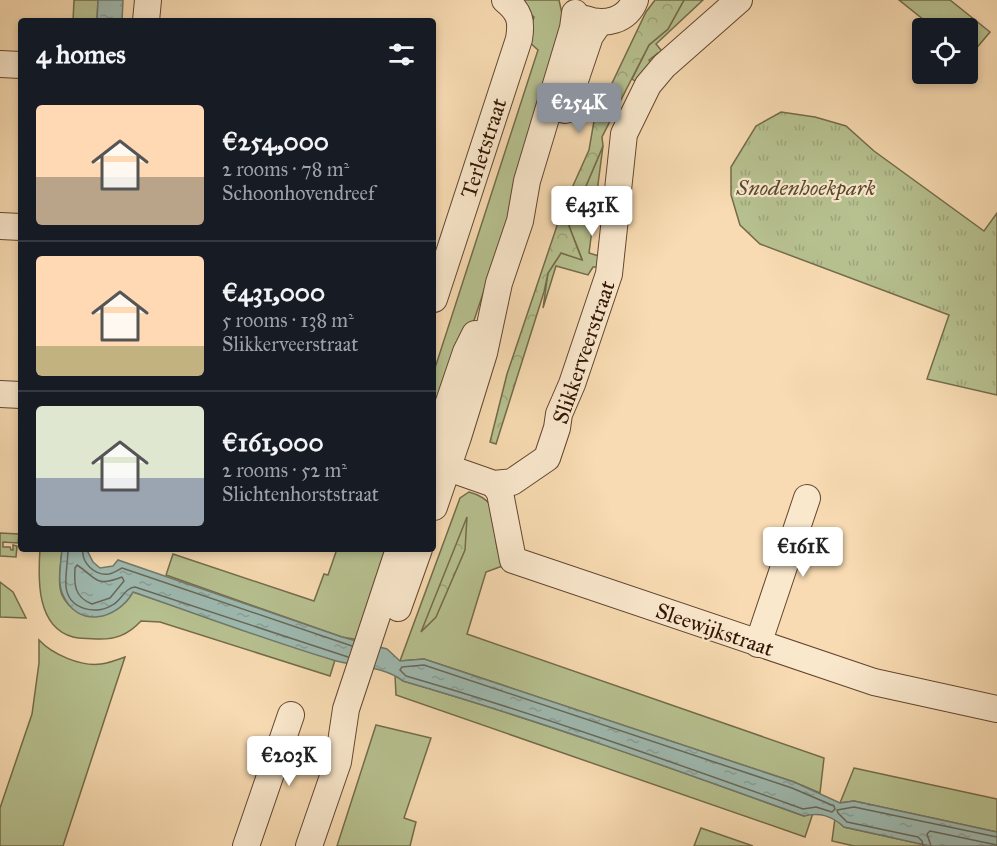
<!DOCTYPE html>
<html lang="en">
<head>
<meta charset="utf-8">
<style>
  :root { --surface:#171b24; --page:#20242c; --text:#f1f3f6; --muted:#9ea1a6; --line:#363941; --accent:#8c9099 }
  body { margin:0; font-family:"IM FELL Great Primer",serif; background:var(--page); color:var(--text); height:100vh; display:flex; flex-direction:column; font-size:22px; white-space:nowrap }
  * { box-sizing:border-box; margin:0 }
  p { font-size:20px; color:var(--muted) }
  .icon { flex:none; width:33px; height:33px; fill:none; stroke:currentColor; stroke-width:2; stroke-linecap:round; stroke-linejoin:round }
  .map { position:relative; flex:1; overflow:hidden }
  .drawer { position:absolute; left:18px; top:18px; width:418px; height:534px; display:flex; flex-direction:column; background:var(--surface); border-radius:6px; box-shadow:0 3px 9px #0003 }
  .drawer>* { flex:none }
  .tools { position:absolute; left:912px; top:18px; display:grid; gap:12px }
  .tools a { display:grid; place-items:center; width:66px; height:66px; border-radius:6px; background:var(--surface); box-shadow:0 3px 9px #0003; font-size:30px }
  .price { position:absolute; translate:-50% -51px; padding:0 14px; border-radius:6px; background:#fff; color:#222; font-size:20px; line-height:39px; filter:drop-shadow(0 2px 3px #0008) }
  .price::after { content:''; position:absolute; left:50%; top:36px; width:18px; height:14px; margin-left:-9px; background:inherit; clip-path:polygon(0 0,100% 0,50% 100%) }
  .price.current { background:var(--accent); color:#fff }
  ul { padding:0; list-style:none }
  li { display:flex; align-items:center; gap:18px; height:150px; padding:0 18px }
  li+li { border-top:2px solid var(--line) }
  li span { display:grid; place-items:center; flex:none; width:168px; height:120px; border-radius:6px; color:#555 }
  li>.icon { margin-inline-start:auto }
  span .icon { width:72px; height:72px; fill:#fffc; stroke-width:1 }
  li b { font-size:26px }
  h2 { display:flex; justify-content:space-between; align-items:center; height:72px; padding:0 18px; font-size:26px }
  .map>svg:first-child { display:block }
  .grass { fill:#b7c190; stroke:#746b4a; stroke-width:1.5 }
  .forest { fill:url(#forest-crowns); stroke:#746b4a; stroke-width:1.5 }
  .park { fill:url(#park-tufts); stroke:#746b4a; stroke-width:1.5 }
  .water { fill:url(#water-ripples); stroke:#72786c; stroke-width:1.5 }
  .lines { fill:none; stroke-linecap:round; stroke-linejoin:round }
  .shore { stroke:#68685a; stroke-width:1.5 }
  .minor-casing { stroke:#634630; stroke-width:28 }
  .minor { stroke:#fae8cd; stroke-width:26 }
  .labels { text-anchor:middle; stroke-width:4.5; stroke-linejoin:round; paint-order:stroke }
  .street-label { font-size:22px; fill:#311504; stroke:#fae8cd }
  .park-label { font-size:22px; font-style:italic; fill:#59492e; stroke:#fae8cd }
</style>
</head>
<body>
<div class="map">
<svg width="997" height="846" viewBox="0 0 997 846">
  <defs>
    <pattern id="forest-crowns" width="20" height="18" patternUnits="userSpaceOnUse" patternTransform="scale(1.5)"><rect width="20" height="18" fill="#b7c190"/><path d="M2 6a3 3 0 1 1 6 0M12 15a3 3 0 1 1 6 0" fill="none" stroke="#9ea57b"/></pattern>
    <pattern id="park-tufts" width="24" height="20" patternUnits="userSpaceOnUse" patternTransform="scale(1.5)"><rect width="24" height="20" fill="#b7c190"/><path d="M3 7l-1-3M5 7V3M7 7l1-3M15 17l-1-3M17 17v-4M19 17l1-3" fill="none" stroke="#9ea57b"/></pattern>
    <pattern id="water-ripples" width="26" height="14" patternUnits="userSpaceOnUse" patternTransform="scale(1.5)"><rect width="26" height="14" fill="#9ebab1"/><path d="M2 4q2-2 4 0t4 0M15 11q2-2 4 0t4 0" fill="none" stroke="#899f97"/></pattern>
  </defs>
  <rect width="100%" height="100%" fill="#f8dbb2"/>
  <filter id="stains"><feTurbulence type="fractalNoise" baseFrequency=".00333" numOctaves="4"/><feColorMatrix values="0 0 0 0 .2 0 0 0 0 .09 0 0 0 0 .02 0 0 0 .5 -.17"/></filter>
  <radialGradient id="worn" r=".72"><stop offset=".6" stop-color="#630" stop-opacity="0"/><stop offset="1" stop-color="#630" stop-opacity=".3"/></radialGradient>
  <g class="grass">
    <path d="M 74,0 L 98,0 L 97,21 L 73,21 Z"/>
    <path d="M 514,0 L 559,0 L 565,27 L 525,169 L 434,439 L 434,371 L 538,50 L 527,40 L 534,17 Z"/>
    <path d="M 684,0 L 703,0 L 656,44 L 666,56 L 663,59 L 658,53 L 649,60 L 654,66 L 641,85 L 632,79 L 649,45 L 668,29 Z"/>
    <path d="M 899,0 L 950,0 L 990,32 L 969,57 L 968,55 L 968,28 L 934,28 Z"/>
    <path d="M 603,146 L 589,253 L 602,257 L 600,267 L 593,267 L 588,275 L 556,266 L 543,308 L 548,273 L 561,253 L 582,259 L 569,226 Z"/>
    <path d="M 469,492 C 502,501 492,520 497,547 C 498,554 502,560 505,565 L 486,572 L 467,634 L 824,758 L 820,793 L 794,782 L 424,659 L 400,661 L 460,498 Z"/>
    <path d="M 0,533 L 19,534 L 18,543 L 3,542 L 3,547 L 10,547 L 11,550 L 13,550 L 13,545 L 17,546 L 16,557 L 0,556 Z"/>
    <path d="M 40,549 L 62,549 C 61,563 57,583 62,595 C 76,625 119,620 133,592 L 335,660 L 330,676 L 160,622 L 141,621 C 128,635 115,640 96,639 C 88,638 80,639 73,637 C 36,627 38,578 40,549 Z"/>
    <path d="M 337,549 L 394,549 L 365,641 L 342,637 L 166,575 L 173,554 L 314,601 L 324,574 L 328,575 Z"/>
    <path d="M 0,582 L 13,592 L 26,618 L 0,617 Z"/>
    <path d="M 39,640 C 52,654 81,667 101,664 C 109,663 117,660 125,657 L 63,846 L 0,846 L 0,808 L 32,714 L 39,663 Z"/>
    <path d="M 395,675 L 403,681 C 538,720 671,768 804,816 L 813,813 L 805,837 L 396,695 Z"/>
    <path d="M 376,725 L 431,738 L 404,818 L 416,822 L 410,846 L 337,846 Z"/>
    <path d="M 854,768 L 997,799 L 997,832 L 854,801 L 840,803 Z"/>
    <path d="M 835,818 L 844,827 L 930,846 L 854,846 L 832,841 Z"/>
    <path d="M 701,828 L 753,846 L 694,846 Z"/>
  </g>
  <g class="forest">
    <path d="M 655,0 L 684,0 L 668,29 L 649,45 L 602,137 L 603,146 L 569,226 L 582,260 L 561,253 L 548,273 L 544,292 L 496,444 L 490,442 L 507,374 L 563,208 L 589,150 L 594,121 L 646,12 Z"/>
    <path d="M 467,517 L 465,550 L 436,617 L 421,632 Z"/>
  </g>
  <path class="park" d="M 781,112 L 815,117 L 846,126 L 874,151 L 984,231 L 997,213 L 997,395 L 927,379 L 949,315 L 760,244 L 740,225 L 731,195 L 731,167 L 756,126 Z"/>
  <g class="water">
    <path d="M 98,0 L 123,0 L 122,21 L 97,21 Z"/>
    <path d="M 62,549 L 91,549 L 88,552 L 93,562 L 100,568 L 113,566 L 118,560 L 342,637 L 387,649 L 400,661 L 424,659 L 794,782 L 840,803 L 854,801 L 997,832 L 997,846 L 930,846 L 844,827 C 832,816 820,812 804,816 C 671,768 538,720 403,681 C 384,666 356,667 333,660 C 266,640 200,615 133,592 C 117,620 78,629 63,595 C 57,583 61,563 62,549 Z"/>
  </g>
  <g class="lines">
    <g class="shore">
      <path d="M 68,549 C 68,561 65,575 66,587 C 69,610 97,616 114,604 C 122,599 125,588 135,587 L 348,657"/>
      <path d="M 83,549 C 81,563 95,576 109,574 C 114,573 118,570 122,568 L 352,646"/>
      <path d="M 77,565 C 96,577 94,588 122,577 L 124,581 L 110,598 L 92,604 C 74,597 74,584 75,568 Z"/>
      <path d="M 424,665 L 792,788 L 834,806 L 835,809 L 832,812 L 816,807 L 803,809 C 672,762 540,715 406,676 L 400,670 L 402,667 Z"/>
      <path d="M 923,846 L 922,841 L 918,837 L 847,822 L 838,813 L 837,810 L 854,807 L 997,837"/>
      <path d="M 931,846 L 927,834 L 930,831 L 997,845"/>
    </g>
    <defs>
      <g id="minor">
        <path d="M 585,19 C 604,26 627,21 635,0"/>
        <path d="M 146,21 L 148,0"/>
        <path d="M 0,64 L 21,65"/>
        <path d="M 565,110 L 590,36 L 599,23"/>
        <path d="M 0,226 L 21,227"/>
        <path d="M 434,299 L 519,39 C 522,21 520,12 505,0"/>
        <path d="M 0,394 L 21,395"/>
        <path d="M 434,446 L 466,352 L 475,334"/>
        <path d="M 434,463 L 494,484 L 512,482 L 547,458 L 557,428 L 559,414 L 572,384 L 609,274 L 624,134 L 648,85 L 664,66 L 739,0"/>
        <path d="M 494,484 L 500,493 L 513,560 L 874,682 L 997,709"/>
        <path d="M 434,507 L 458,437 L 484,353 L 499,283 L 520,221 L 527,181 L 573,28 L 575,13"/>
        <path d="M 398,608 L 419,549"/>
        <path d="M 758,644 L 807,498"/>
        <path d="M 246,846 L 291,715"/>
        <path d="M 309,846 L 338,762 L 346,709 L 399,549"/>
      </g>
    </defs>
    <use href="#minor" class="minor-casing"/>
    <use href="#minor" class="minor"/>
  </g>
  <g class="labels">
    <g class="street-label">
      <text transform="translate(483 148) rotate(-72)" y="8">Terletstraat</text>
      <text transform="translate(583 352) rotate(-71)" y="8">Slikkerveerstraat</text>
      <text transform="translate(715 629) rotate(19)" y="8">Sleewijkstraat</text>
    </g>
    <g class="park-label">
      <text x="806" y="195">Snodenhoekpark</text>
    </g>
  </g>
  <rect width="100%" height="100%" filter="url(#stains)"/>
  <rect width="100%" height="100%" fill="url(#worn)"/>
</svg>
<div class="tools">
<a><svg class="icon" aria-label="locate" viewBox="0 0 24 24"><circle cx="12" cy="12" r="6"/><path d="M12 2v4M12 18v4M2 12h4M18 12h4"/></svg></a>
</div>
<b class="price current" style="left:579px;top:134px">€254K</b>
<b class="price" style="left:592px;top:237px">€431K</b>
<b class="price" style="left:803px;top:578px">€161K</b>
<b class="price" style="left:289px;top:787px">€203K</b>
<section class="drawer">
<h2>4 homes<svg class="icon" aria-label="filters" viewBox="0 0 24 24"><path d="M4 7h16M4 17h16"/><circle cx="9" cy="7" r="2"/><circle cx="15" cy="17" r="2"/></svg></h2>
<ul>
<li><span style="background:linear-gradient(#ffd9b3 60%,#b9a48a 0)"><svg class="icon" aria-label="home" viewBox="0 0 24 24"><path d="M3 11l9-7 9 7M6 9v11h12V9"/></svg></span><div><b>€254,000</b><p>2 rooms · 78 m²</p><p>Schoonhovendreef</p></div></li>
<li><span style="background:linear-gradient(#ffd9b3 75%,#c2b280 0)"><svg class="icon" aria-label="home" viewBox="0 0 24 24"><path d="M3 11l9-7 9 7M6 9v11h12V9"/></svg></span><div><b>€431,000</b><p>5 rooms · 138 m²</p><p>Slikkerveerstraat</p></div></li>
<li><span style="background:linear-gradient(#dfe7d0 60%,#9aa5b1 0)"><svg class="icon" aria-label="home" viewBox="0 0 24 24"><path d="M3 11l9-7 9 7M6 9v11h12V9"/></svg></span><div><b>€161,000</b><p>2 rooms · 52 m²</p><p>Slichtenhorststraat</p></div></li>
</ul>
</section>
</div>
</body>
</html>
